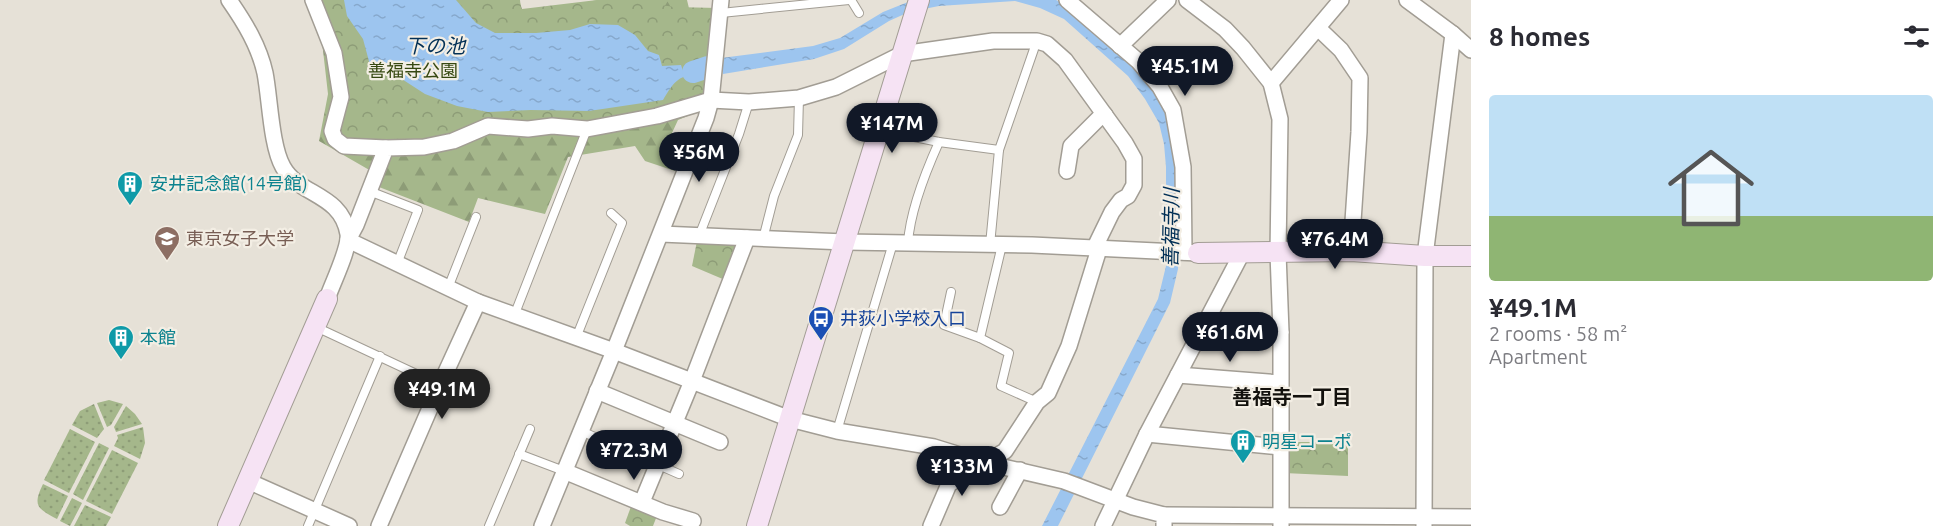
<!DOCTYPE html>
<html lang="en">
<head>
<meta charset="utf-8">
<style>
  :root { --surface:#fff; --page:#f2f2f3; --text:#2b2b33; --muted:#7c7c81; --line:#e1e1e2; --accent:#111827 }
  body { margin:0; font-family:Ubuntu,"Noto Sans JP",sans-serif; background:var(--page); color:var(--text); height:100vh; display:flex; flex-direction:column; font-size:22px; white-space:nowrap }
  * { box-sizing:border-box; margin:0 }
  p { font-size:20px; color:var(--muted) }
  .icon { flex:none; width:33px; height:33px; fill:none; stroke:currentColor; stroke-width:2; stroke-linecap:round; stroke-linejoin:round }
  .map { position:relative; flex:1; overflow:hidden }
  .panel { display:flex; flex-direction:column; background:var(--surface); width:480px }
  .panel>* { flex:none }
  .price { position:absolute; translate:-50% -51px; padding:0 14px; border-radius:21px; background:var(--accent); color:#fff; font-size:20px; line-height:39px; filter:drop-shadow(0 2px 3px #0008) }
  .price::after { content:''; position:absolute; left:50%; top:36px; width:18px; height:14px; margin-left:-9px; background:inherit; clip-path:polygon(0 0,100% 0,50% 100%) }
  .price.current { background:#222; color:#fff }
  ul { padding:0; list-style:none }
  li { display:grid; align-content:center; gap:12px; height:318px; padding:0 18px }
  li+li { border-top:2px solid var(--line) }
  li span { display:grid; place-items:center; height:186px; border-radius:6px; color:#555 }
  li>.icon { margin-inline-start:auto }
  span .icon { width:108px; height:108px; fill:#fffc; stroke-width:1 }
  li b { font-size:26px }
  h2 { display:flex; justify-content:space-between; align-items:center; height:72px; padding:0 18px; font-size:26px }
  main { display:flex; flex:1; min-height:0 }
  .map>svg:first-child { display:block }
  .grass { fill:url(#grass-dots) }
  .forest { fill:url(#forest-firs) }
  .park { fill:url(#park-crowns) }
  .water { fill:url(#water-ripples) }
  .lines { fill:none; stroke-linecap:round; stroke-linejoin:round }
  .river { stroke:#9dc5ef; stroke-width:22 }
  .lane-casing { stroke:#a29d94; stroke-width:10 }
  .street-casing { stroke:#a29d94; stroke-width:18 }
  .secondary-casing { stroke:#a29d94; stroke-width:22 }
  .lane { stroke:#fff; stroke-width:8 }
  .street { stroke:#fff; stroke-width:15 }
  .secondary { stroke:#f6e3f4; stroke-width:20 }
  .labels { text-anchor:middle; stroke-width:4.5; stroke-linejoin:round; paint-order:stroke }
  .park-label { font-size:18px; fill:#364810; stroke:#f3eee4 }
  .culture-label { font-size:18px; fill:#0d838f; stroke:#f3eee4; text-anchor:start }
  .education-label { font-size:18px; fill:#785e54; stroke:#f3eee4; text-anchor:start }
  .transit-label { font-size:18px; fill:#164399; stroke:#f3eee4; text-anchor:start }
  .water-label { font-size:20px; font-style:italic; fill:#023056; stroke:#f3eee4 }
  .neighbourhood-label { font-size:20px; font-weight:bold; fill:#13110d; stroke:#f3eee4 }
</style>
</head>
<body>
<main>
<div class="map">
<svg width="1471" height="526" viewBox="0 0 1471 526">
  <defs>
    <pattern id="grass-dots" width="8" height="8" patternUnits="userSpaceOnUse" patternTransform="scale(1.5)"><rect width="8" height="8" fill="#a5b78b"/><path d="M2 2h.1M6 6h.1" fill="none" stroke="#8d9c77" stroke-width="1.8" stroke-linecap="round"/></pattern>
    <pattern id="forest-firs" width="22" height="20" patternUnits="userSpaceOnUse" patternTransform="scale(1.5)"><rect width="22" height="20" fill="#a5b78b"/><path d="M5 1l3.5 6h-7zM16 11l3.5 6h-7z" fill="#8d9c77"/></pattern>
    <pattern id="park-crowns" width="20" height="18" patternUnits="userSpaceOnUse" patternTransform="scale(1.5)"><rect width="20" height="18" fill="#a5b78b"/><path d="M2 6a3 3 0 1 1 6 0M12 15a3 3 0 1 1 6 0" fill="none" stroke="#8d9c77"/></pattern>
    <pattern id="water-ripples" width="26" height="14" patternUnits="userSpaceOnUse" patternTransform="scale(1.5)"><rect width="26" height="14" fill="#9dc5ef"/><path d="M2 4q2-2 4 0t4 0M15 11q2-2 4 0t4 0" fill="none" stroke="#86a8cc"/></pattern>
  </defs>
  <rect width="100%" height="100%" fill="#e6e1d7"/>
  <g class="grass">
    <path d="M 109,400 L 123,404 L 111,425 L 107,427 L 97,403 Z"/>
    <path d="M 94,404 L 104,429 L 97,438 L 72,425 L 80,411 Z"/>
    <path d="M 126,406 L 135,414 L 142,424 L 116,432 L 114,427 Z"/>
    <path d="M 143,427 L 145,443 L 140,459 L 114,446 L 118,438 L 117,435 Z"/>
    <path d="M 70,429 L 95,442 L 69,493 L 44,480 Z"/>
    <path d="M 99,443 L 109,448 L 83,500 L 73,494 Z"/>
    <path d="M 112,450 L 138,463 L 112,514 L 86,501 Z"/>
    <path d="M 43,484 L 68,496 L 57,519 C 36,508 33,505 43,484 Z"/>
    <path d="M 72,498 L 82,503 L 70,526 L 60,521 Z"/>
    <path d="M 85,505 L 111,517 L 106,526 L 74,526 Z"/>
  </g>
  <path class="forest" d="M 456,0 L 520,0 L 521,9 L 535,12 L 598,0 L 687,0 L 708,87 L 700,111 L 678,120 L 672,133 L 681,162 L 675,171 L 645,161 L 635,146 L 568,157 L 545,214 L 478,198 L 469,222 L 379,187 L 378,175 L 319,141 L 328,94 L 321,33 Z"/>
  <g class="park">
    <path d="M 319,0 L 519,0 L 522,9 L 597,0 L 630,0 L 674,7 L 718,8 L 704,92 L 657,110 L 602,122 L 469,127 L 425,141 L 369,143 L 341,135 L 347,97 Z"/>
    <path d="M 697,241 L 740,243 L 725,280 L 692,266 Z"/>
    <path d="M 1285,442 L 1348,442 L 1348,476 L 1284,473 Z"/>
    <path d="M 633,501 L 658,513 L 653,526 L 630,526 L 625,523 Z"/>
  </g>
  <g class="water">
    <path d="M 344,0 L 456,0 L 476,23 L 495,33 L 536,33 L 570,30 L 590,24 L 618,25 L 635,35 L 648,51 L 659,55 L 662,66 L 681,65 L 683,71 L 692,70 L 693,75 C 676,76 671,87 663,100 L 589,111 L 531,110 L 488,112 L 457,106 L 425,94 L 391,72 L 370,65 L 363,39 L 347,16 Z"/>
    <path d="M 913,0 L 1056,0 L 1071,7 L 1140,69 L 1160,93 L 1182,164 L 1178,269 L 1170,303 L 1058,526 L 1042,526 L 1158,299 L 1166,266 L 1166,167 L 1164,144 L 1159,123 L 1145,99 L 1128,76 L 1064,19 L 1040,8 L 1015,1 L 939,6 L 909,12 L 889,21 L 844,49 L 814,59 L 723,74 L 721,58 L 813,46 L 840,38 L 883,12 Z"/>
  </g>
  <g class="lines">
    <path class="river" d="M 693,72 L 708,67"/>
    <defs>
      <g id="lane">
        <path d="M 851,0 L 859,13"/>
        <path d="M 721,13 L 849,0"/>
        <path d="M 880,130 L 939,142 L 999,150"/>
        <path d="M 369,191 L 418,210 L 397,264"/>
        <path d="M 699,236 L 739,134 L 749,102"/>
        <path d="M 763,239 L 774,196 L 798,135 L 799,98"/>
        <path d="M 908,243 C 910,212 926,171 939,142"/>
        <path d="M 990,245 L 999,150 L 1034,49"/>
        <path d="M 1002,245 L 980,338 L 1009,353 L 1001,386 L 1037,402"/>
        <path d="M 448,288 L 476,217"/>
        <path d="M 951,292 L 944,325 L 980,338"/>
        <path d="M 514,316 L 587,129"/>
        <path d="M 316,327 L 440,385"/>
        <path d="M 576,338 L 622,223 L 611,213"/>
        <path d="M 581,431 L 679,474"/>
        <path d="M 837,431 L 893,243"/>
        <path d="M 519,454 L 564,471"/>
        <path d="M 308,526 L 380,356"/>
        <path d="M 489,526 L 530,429"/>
      </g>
      <g id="street">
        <path d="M 229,0 C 245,23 259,46 265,73 C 270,99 271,146 283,167 C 299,196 341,193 348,234 C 350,248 332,284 327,299"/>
        <path d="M 313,0 L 334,53 L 341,97 L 332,131 L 335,139 L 344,146 L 386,148"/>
        <path d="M 1067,0 L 1138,61 L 1160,87 L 1173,110 L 1183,167 L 1184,252"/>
        <path d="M 1187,0 L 1225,29 L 1243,48 L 1271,83 L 1280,119 L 1278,253 L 1281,332 L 1281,526"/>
        <path d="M 1407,0 L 1453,34 L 1471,50"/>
        <path d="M 1318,28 L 1341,50 L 1360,78 L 1359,132 L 1351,251"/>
        <path d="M 1120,46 L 1168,0"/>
        <path d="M 1271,83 L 1341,0"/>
        <path d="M 1067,171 L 1071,146 L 1098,119 L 1105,115"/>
        <path d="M 661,234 L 845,242 L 1032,245 L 1198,253"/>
        <path d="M 1094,249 L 1112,212 L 1121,200 L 1128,196 L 1134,185 L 1134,159 L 1125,143 L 1065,60 L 1047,44 L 1037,41 L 993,41 L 902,54 L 836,87 L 799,98 L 749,102 L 711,100 L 657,116 L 587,129 L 552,126 L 528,129 L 488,126 L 453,141 L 424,147 L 386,148 L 356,225 L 348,240 L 478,302 L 614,351 L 790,419 L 837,431 L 934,447 L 986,463 L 1064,481 L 1133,507 L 1164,515 L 1164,526"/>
        <path d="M 1205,325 L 1281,332"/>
        <path d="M 1178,375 L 1280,383"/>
        <path d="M 597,391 L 720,442"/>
        <path d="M 1147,434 L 1280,447"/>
        <path d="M 564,471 L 663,512 L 693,521"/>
        <path d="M 248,481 L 349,526"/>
        <path d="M 642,502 L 692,381 L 747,238"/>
        <path d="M 1000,507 L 1020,470"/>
        <path d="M 1164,515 L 1471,517"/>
        <path d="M 379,526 L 440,385 L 478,302"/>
        <path d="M 542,526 L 614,351 L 706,118 L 711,100 L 721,0"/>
        <path d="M 931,526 L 949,484 L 1005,451 L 1037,402 L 1048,393 L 1069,346 L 1099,249"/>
        <path d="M 1103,526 L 1147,434 L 1242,253"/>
        <path d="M 1424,526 L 1425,256 L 1453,34"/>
      </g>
      <g id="secondary">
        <path d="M 1198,253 L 1351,251 L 1425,256 L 1471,256"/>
        <path d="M 228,526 L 327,299"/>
        <path d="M 757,526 L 919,0"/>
      </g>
    </defs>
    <use href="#lane" class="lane-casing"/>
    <use href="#street" class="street-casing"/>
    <use href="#secondary" class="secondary-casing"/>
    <use href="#lane" class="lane"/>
    <use href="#street" class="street"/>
    <use href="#secondary" class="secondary"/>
  </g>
  <defs>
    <symbol id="building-pin" viewBox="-11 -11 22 30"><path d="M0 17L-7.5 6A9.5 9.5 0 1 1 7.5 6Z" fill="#0f9aa8" stroke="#f3eee4"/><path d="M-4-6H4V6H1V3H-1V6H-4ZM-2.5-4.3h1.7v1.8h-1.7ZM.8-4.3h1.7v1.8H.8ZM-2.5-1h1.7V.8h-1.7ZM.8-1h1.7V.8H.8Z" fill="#fff"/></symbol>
    <symbol id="university-pin" viewBox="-11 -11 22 30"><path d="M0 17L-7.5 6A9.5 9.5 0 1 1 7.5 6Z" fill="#8d6e63" stroke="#f3eee4"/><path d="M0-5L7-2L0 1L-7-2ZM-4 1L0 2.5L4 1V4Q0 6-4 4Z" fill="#fff"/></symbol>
    <symbol id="bus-pin" viewBox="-11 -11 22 30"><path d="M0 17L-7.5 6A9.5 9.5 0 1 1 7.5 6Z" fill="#1a4fb4" stroke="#f3eee4"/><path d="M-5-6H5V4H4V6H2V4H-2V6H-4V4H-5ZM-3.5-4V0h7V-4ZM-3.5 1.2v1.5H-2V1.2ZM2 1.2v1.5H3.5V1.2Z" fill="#fff"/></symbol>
  </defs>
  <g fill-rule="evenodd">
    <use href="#building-pin" x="115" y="169" width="30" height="40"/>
    <use href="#university-pin" x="152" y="224" width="30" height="40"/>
    <use href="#bus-pin" x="806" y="304" width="30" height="40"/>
    <use href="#building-pin" x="106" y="323" width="30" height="40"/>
    <use href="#building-pin" x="1228" y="427" width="30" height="40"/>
  </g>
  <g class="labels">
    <g class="park-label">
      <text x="413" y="77">善福寺公園</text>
    </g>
    <g class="culture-label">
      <text x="150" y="190">安井記念館(14号館)</text>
      <text x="140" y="344">本館</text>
      <text x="1262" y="448">明星コーポ</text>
    </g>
    <g class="education-label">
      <text x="186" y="245">東京女子大学</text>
    </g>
    <g class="transit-label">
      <text x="840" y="325">井荻小学校入口</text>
    </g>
    <g class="water-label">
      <text x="435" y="53">下の池</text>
      <text transform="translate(1171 228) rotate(-89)" y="7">善福寺川</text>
    </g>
    <g class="neighbourhood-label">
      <text x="1292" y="404">善福寺一丁目</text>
    </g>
  </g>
</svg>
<b class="price" style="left:1185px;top:97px">¥45.1M</b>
<b class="price" style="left:892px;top:154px">¥147M</b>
<b class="price" style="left:699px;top:183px">¥56M</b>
<b class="price" style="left:1335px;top:270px">¥76.4M</b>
<b class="price" style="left:1230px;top:363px">¥61.6M</b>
<b class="price current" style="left:442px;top:420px">¥49.1M</b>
<b class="price" style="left:634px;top:481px">¥72.3M</b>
<b class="price" style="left:962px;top:497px">¥133M</b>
</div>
<section class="panel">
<h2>8 homes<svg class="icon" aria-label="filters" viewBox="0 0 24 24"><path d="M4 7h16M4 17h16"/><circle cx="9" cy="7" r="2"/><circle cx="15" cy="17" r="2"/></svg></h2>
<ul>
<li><span style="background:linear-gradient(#bfe0f5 65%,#8fb573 0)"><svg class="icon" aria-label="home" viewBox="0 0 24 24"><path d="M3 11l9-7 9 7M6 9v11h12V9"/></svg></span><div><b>¥49.1M</b><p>2 rooms · 58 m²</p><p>Apartment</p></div></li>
</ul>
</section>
</main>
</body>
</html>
